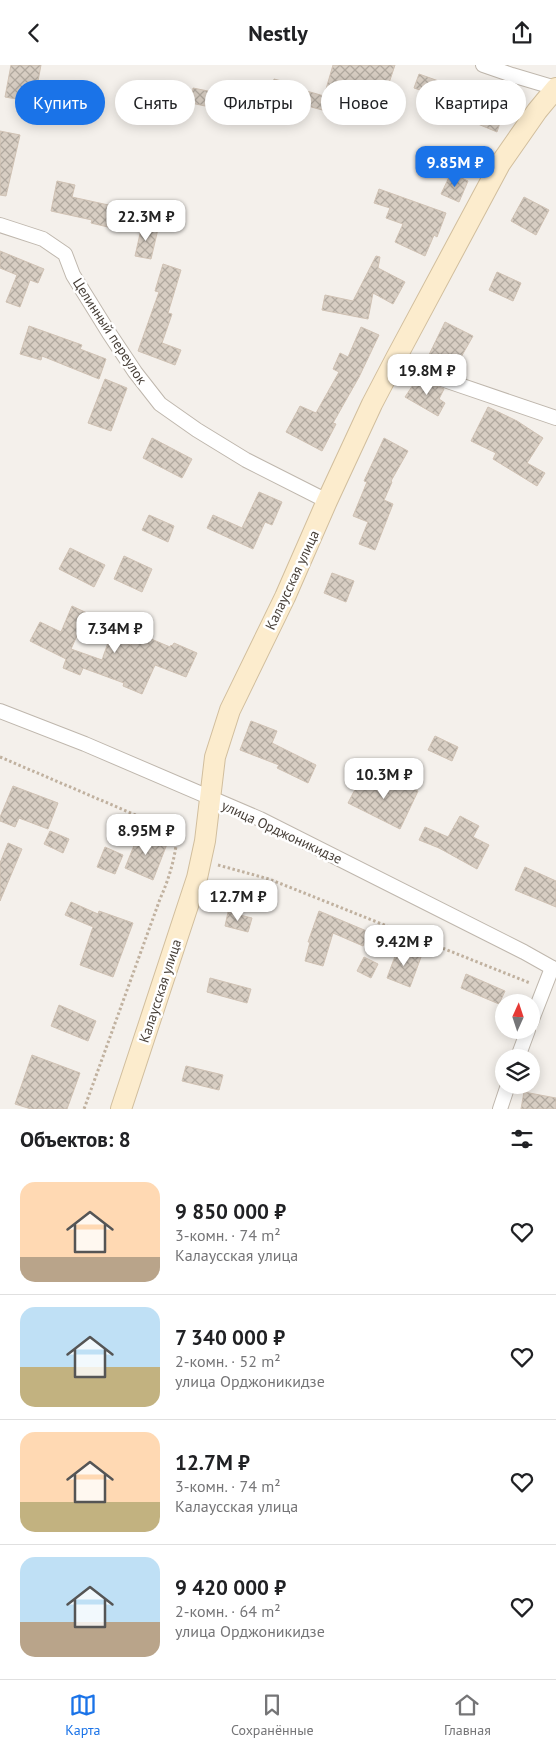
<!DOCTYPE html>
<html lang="ru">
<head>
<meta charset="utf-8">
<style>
  :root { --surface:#fff; --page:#f6f6f6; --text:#202124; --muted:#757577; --line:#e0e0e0; --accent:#1a73e8 }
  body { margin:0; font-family:"PT Sans",sans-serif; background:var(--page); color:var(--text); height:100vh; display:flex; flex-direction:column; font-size:19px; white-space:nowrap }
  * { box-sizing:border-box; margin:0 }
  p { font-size:16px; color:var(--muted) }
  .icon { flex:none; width:28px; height:28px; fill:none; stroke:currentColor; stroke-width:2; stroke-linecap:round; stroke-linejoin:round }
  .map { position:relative; height:1044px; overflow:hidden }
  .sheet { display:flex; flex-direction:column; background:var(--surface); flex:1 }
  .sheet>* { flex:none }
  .hud { position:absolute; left:15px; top:15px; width:526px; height:45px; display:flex; gap:10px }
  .needle { width:32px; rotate:3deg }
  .controls { position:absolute; left:495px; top:929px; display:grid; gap:10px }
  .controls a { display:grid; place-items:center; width:45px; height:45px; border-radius:50%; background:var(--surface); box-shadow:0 2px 12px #0003; font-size:25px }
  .price { position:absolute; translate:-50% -42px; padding:0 11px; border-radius:10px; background:#fff; color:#222; font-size:16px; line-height:32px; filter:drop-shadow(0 1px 2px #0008) }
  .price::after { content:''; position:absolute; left:50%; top:30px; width:15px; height:11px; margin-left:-8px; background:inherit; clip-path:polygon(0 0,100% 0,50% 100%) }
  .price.on { background:var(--accent); color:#fff }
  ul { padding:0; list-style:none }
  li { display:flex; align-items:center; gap:15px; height:125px; padding:0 20px }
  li+li { border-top:1px solid var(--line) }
  li span { display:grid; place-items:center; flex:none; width:140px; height:100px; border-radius:15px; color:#555 }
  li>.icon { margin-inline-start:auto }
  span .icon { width:60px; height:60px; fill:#fffc; stroke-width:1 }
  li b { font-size:21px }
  h2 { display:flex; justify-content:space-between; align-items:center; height:60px; padding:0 20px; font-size:21px }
  .pill { padding:0 18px; border-radius:22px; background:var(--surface); box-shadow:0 2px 12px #0003; font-size:18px; line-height:45px }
  .pill.on { background:var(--accent); color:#fff }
  header { display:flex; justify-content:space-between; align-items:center; height:65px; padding:0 20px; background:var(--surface); font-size:22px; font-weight:700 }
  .tab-bar { display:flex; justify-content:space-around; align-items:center; height:70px; border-top:1px solid var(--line); background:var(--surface); font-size:14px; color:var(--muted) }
  .tab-bar a { display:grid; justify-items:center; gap:2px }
  .tab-bar .on { color:var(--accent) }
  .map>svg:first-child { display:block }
  .building { fill:url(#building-cross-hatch); stroke:#d0c2b4 }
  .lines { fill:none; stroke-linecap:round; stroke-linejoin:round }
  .street-casing { stroke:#bfb7ad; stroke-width:16 }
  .secondary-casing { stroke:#d1be9d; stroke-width:22 }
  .path { stroke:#c0b19f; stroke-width:3; stroke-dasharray:2.5 2.5; stroke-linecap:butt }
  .street { stroke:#fff; stroke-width:14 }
  .secondary { stroke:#fceccd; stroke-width:20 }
  .labels { text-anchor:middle; stroke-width:5; stroke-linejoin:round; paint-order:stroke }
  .street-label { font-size:14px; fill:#484039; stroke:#fff }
</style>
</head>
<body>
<header><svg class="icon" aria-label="back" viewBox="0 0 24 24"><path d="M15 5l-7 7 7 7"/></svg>Nestly<svg class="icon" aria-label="share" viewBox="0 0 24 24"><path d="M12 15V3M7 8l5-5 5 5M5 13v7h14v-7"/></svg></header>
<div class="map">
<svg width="556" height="1044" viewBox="0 0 556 1044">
  <defs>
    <pattern id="building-cross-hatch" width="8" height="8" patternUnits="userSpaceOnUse" patternTransform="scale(1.25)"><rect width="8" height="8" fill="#d8cec3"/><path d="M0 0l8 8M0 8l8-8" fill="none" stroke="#b1a99f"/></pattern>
  </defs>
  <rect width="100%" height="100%" fill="#f4f0eb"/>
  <g class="building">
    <path d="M 11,0 L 41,0 L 34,37 L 5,32 Z"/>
    <path d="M 333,0 L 395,0 L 387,24 L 369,17 L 359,55 L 293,37 L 292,40 L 269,34 L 274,14 L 297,20 L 296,23 L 324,31 Z"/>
    <path d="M 419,9 L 447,19 L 447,20 L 484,36 L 505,42 L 497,67 L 454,49 L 458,38 L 414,23 Z"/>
    <path d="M 193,23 L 213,27 L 210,42 L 191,38 Z"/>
    <path d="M 0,66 L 20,70 L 6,131 L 0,130 Z"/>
    <path d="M 451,108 L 468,116 L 459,137 L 441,129 Z"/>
    <path d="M 57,116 L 75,120 L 72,132 L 113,141 L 108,162 L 91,158 L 92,155 L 51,146 Z"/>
    <path d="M 379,124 L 446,148 L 437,172 L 434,170 L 425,191 L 395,177 L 403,159 L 386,153 L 390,143 L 374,138 Z"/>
    <path d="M 524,132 L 549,145 L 536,170 L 511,156 Z"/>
    <path d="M 142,160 L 158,164 L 151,194 L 135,191 Z"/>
    <path d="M 0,186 L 44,204 L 38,218 L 30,215 L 20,242 L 6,237 L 17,210 L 0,203 Z"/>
    <path d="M 376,191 L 380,192 L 378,203 L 405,217 L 393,239 L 373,228 L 368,254 L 322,245 L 325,230 L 353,236 Z"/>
    <path d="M 163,199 L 181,205 L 168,248 L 172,249 L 162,278 L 181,285 L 175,300 L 138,286 L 159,227 L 155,226 Z"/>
    <path d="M 497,207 L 521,218 L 513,236 L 489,225 Z"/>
    <path d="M 445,257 L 473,271 L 452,308 L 425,298 Z"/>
    <path d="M 29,261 L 82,280 L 80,284 L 106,294 L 99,314 L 42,291 L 41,295 L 20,289 Z"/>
    <path d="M 361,262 L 379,270 L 359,312 L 333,358 L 336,359 L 322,386 L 286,367 L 300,341 L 316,348 L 339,307 L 333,304 L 340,288 L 348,292 Z"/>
    <path d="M 105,314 L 127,323 L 111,366 L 88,358 Z"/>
    <path d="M 417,314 L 444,324 L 439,334 L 445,338 L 438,351 L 405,332 Z"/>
    <path d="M 488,342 L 517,356 L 543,373 L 527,398 L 545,408 L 537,421 L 493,394 L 496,388 L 471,376 Z"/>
    <path d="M 152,373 L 192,394 L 182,413 L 143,393 Z"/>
    <path d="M 384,373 L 408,386 L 391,416 L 392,417 L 384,435 L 393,439 L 375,485 L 359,479 L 368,457 L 353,451 L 367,417 L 364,416 Z"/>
    <path d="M 259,427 L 282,437 L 272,460 L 265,457 L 253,484 L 207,463 L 213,450 L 242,463 Z"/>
    <path d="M 149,450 L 174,461 L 168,477 L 142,465 Z"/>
    <path d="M 70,483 L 105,500 L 94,522 L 59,504 Z"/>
    <path d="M 124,491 L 152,504 L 142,527 L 114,514 Z"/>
    <path d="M 332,508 L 354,516 L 346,537 L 324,528 Z"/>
    <path d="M 72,541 L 87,548 L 71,584 L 102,595 L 110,572 L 131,580 L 137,568 L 170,582 L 171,580 L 172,581 L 174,578 L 197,588 L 186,612 L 155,600 L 142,629 L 123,621 L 124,618 L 83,603 L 80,610 L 63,603 L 66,594 L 30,576 L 40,557 L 61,567 Z"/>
    <path d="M 251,656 L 277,666 L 272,678 L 316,700 L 308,718 L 277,703 L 279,700 L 240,685 Z"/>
    <path d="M 435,671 L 458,682 L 452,696 L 428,685 Z"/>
    <path d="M 363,709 L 387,721 L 391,714 L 418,726 L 400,764 L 348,738 Z"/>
    <path d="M 13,721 L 58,738 L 48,764 L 19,753 L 15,762 L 0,756 L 0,752 Z"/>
    <path d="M 460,751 L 479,761 L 473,772 L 489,780 L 477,804 L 439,783 L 419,775 L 425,762 L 448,772 Z"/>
    <path d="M 50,766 L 69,774 L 63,788 L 44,779 Z"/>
    <path d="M 139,768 L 167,779 L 153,815 L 125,803 Z"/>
    <path d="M 8,778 L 22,784 L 0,836 L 0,798 Z"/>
    <path d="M 105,782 L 123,790 L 115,809 L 97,802 Z"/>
    <path d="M 525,802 L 556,816 L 556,842 L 515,825 Z"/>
    <path d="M 71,837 L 98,849 L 99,846 L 133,858 L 113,912 L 80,900 L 93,862 L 65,850 Z"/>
    <path d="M 319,846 L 369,867 L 363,881 L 333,868 L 323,901 L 305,896 L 310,877 L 308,877 Z"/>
    <path d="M 228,847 L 252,853 L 248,867 L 225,861 Z"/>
    <path d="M 398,883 L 421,892 L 410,922 L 387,913 Z"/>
    <path d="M 364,892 L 378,899 L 371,913 L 357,906 Z"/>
    <path d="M 466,909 L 505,926 L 499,939 L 461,923 Z"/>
    <path d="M 210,913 L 251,924 L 247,938 L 207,927 Z"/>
    <path d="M 59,940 L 96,956 L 88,976 L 51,961 Z"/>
    <path d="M 32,990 L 80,1008 L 67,1044 L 31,1044 L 15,1039 Z"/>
    <path d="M 186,1001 L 223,1010 L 219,1025 L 182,1016 Z"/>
    <path d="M 524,1027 L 556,1033 L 556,1044 L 521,1044 Z"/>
  </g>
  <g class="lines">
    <defs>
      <g id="street">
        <path d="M 483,0 L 512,10 L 556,23"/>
        <path d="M 0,160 L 43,174 L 65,189 L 73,210 L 109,268 L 135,307 L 160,339 L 197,365 L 246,395 L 327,436"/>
        <path d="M 396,293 L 427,309 L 556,353"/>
        <path d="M 0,646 L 85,679 L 260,754 L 524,887 L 556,905"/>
        <path d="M 531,957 L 552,903"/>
        <path d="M 518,992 L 528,965"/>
        <path d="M 500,1044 L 508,1020"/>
      </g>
      <path id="secondary" d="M 121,1044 L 197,813 L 205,776 L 215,692 L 230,645 L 285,532 L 327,436 L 372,339 L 396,293 L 500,99 L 537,46 L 556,23"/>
    </defs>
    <use href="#street" class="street-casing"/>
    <use href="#secondary" class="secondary-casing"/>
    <g class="path">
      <path d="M 0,692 L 145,754 L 176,781 C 173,800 168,816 160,834 L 84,1044"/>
      <path d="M 218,800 L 269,814 L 530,918"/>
    </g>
    <use href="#street" class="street"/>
    <use href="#secondary" class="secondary"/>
  </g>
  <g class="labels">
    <g class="street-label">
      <text transform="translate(110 266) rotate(57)" y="5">Целинный переулок</text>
      <text transform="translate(292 515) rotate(-65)" y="5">Калаусская улица</text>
      <text transform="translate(282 767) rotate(25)" y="5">улица Орджоникидзе</text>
      <text transform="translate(160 926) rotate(-72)" y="5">Калаусская улица</text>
    </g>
  </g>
</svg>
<div class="controls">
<a><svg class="needle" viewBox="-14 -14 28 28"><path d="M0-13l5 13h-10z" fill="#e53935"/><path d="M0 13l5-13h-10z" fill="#757577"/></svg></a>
<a><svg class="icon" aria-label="layers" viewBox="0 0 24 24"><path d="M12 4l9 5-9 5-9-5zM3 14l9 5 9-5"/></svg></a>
</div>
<b class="price on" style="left:455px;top:123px">9.85M ₽</b>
<b class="price" style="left:146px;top:177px">22.3M ₽</b>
<b class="price" style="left:427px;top:331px">19.8M ₽</b>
<b class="price" style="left:115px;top:589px">7.34M ₽</b>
<b class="price" style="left:384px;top:735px">10.3M ₽</b>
<b class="price" style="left:146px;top:791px">8.95M ₽</b>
<b class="price" style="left:238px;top:857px">12.7M ₽</b>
<b class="price" style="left:404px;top:902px">9.42M ₽</b>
<div class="hud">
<a class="pill on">Купить</a>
<a class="pill">Снять</a>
<a class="pill">Фильтры</a>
<a class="pill">Новое</a>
<a class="pill">Квартира</a>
</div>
</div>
<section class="sheet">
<h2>Объектов: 8<svg class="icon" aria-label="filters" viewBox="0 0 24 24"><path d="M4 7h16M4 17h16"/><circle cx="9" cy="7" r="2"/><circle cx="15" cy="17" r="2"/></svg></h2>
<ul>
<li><span style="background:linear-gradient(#ffd9b3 75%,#b9a48a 0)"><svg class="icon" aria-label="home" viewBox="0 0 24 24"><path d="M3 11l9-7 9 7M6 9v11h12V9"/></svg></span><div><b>9 850 000 ₽</b><p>3-комн. · 74 m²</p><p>Калаусская улица</p></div><svg class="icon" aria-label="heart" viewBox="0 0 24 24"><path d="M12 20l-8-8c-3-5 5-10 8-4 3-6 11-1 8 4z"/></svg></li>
<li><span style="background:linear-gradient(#bfe0f5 60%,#c2b280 0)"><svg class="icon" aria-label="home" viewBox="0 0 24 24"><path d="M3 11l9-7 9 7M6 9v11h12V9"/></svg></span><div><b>7 340 000 ₽</b><p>2-комн. · 52 m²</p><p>улица Орджоникидзе</p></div><svg class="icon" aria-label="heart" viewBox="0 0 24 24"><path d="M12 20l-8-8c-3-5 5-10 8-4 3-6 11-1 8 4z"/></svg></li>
<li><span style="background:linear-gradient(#ffd9b3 70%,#c2b280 0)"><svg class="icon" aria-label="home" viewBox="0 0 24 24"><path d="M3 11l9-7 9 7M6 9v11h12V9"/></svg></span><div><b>12.7M ₽</b><p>3-комн. · 74 m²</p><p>Калаусская улица</p></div><svg class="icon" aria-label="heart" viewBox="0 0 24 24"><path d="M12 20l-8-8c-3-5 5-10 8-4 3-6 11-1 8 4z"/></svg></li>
<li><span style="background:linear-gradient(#bfe0f5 65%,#b9a48a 0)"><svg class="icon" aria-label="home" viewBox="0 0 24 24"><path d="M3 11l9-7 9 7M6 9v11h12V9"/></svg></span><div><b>9 420 000 ₽</b><p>2-комн. · 64 m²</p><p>улица Орджоникидзе</p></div><svg class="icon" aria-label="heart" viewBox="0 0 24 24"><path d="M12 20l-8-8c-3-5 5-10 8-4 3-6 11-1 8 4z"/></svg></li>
</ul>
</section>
<nav class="tab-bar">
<a class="on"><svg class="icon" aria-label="map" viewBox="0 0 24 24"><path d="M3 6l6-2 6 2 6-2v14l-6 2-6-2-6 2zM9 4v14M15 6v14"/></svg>Карта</a>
<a><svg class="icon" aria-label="saved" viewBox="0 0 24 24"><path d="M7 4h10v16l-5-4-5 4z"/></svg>Сохранённые</a>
<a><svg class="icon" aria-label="home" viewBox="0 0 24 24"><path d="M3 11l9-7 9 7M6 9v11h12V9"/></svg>Главная</a>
</nav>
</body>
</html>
